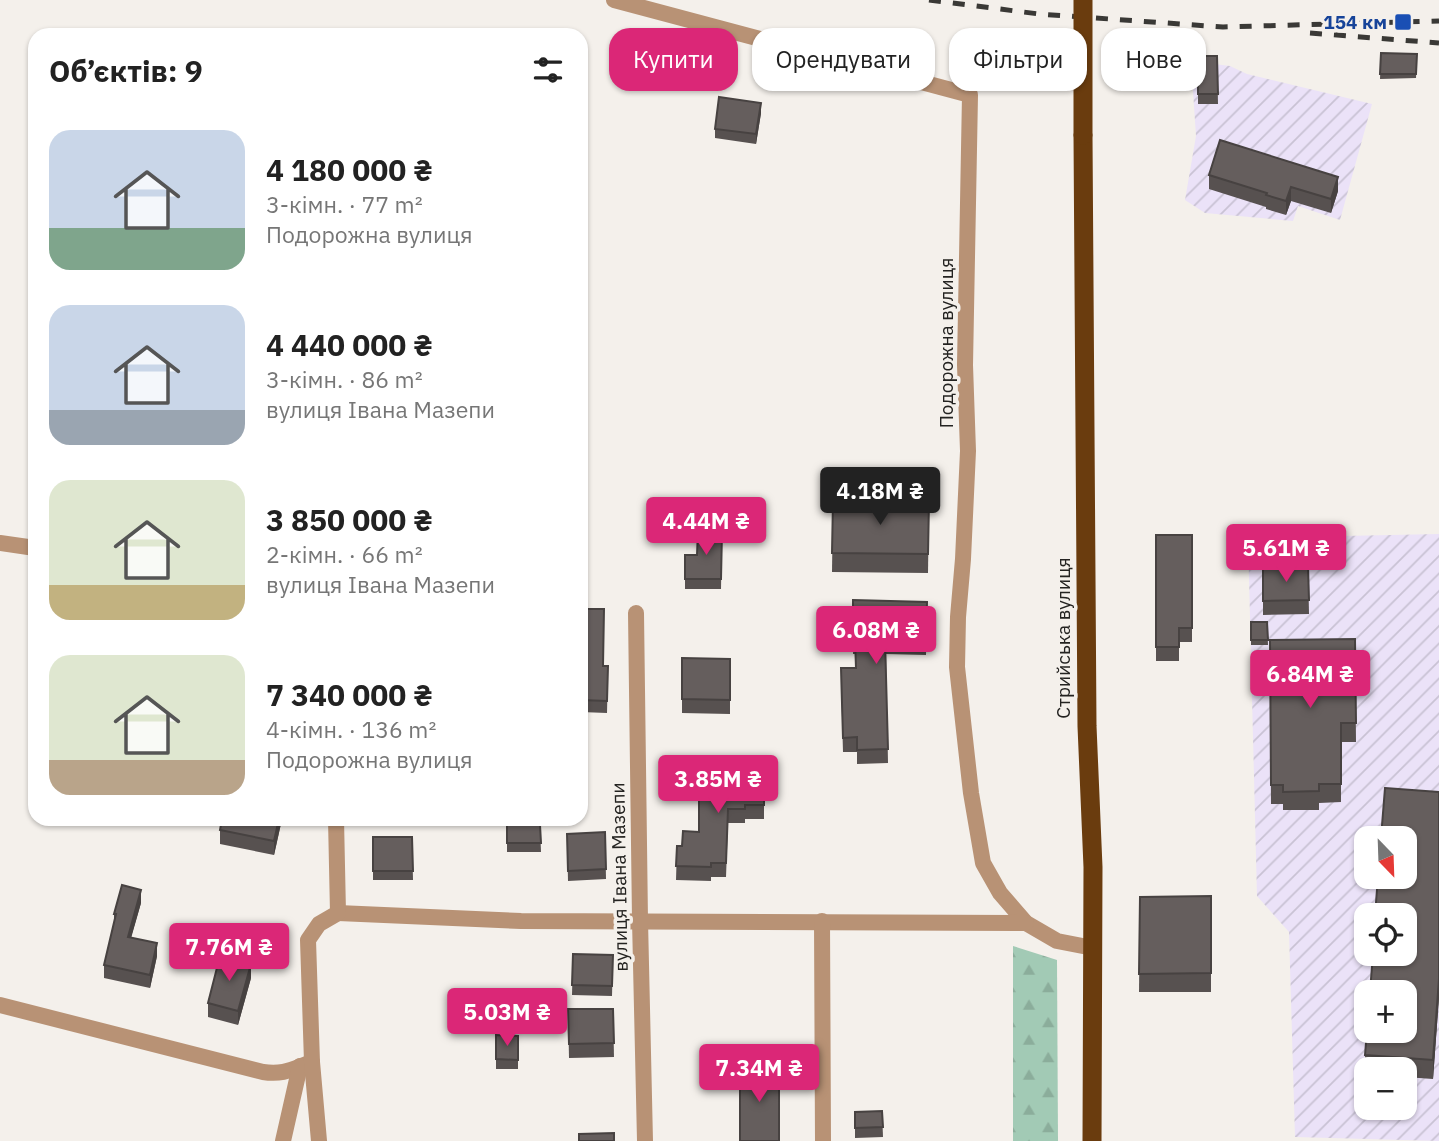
<!DOCTYPE html>
<html lang="uk">
<head>
<meta charset="utf-8">
<style>
  :root { --surface:#fff; --page:#f6f6f6; --text:#222; --muted:#767676; --accent:#db2777 }
  body { margin:0; font-family:"IBM Plex Sans",sans-serif; background:var(--page); color:var(--text); height:100vh; display:flex; flex-direction:column; font-size:26px; white-space:nowrap }
  * { box-sizing:border-box; margin:0 }
  p { font-size:23px; color:var(--muted) }
  .icon { flex:none; width:38px; height:38px; fill:none; stroke:currentColor; stroke-width:2; stroke-linecap:round; stroke-linejoin:round }
  .map { position:relative; flex:1; overflow:hidden }
  .panel { position:absolute; left:28px; top:28px; width:560px; height:798px; display:flex; flex-direction:column; background:var(--surface); border-radius:21px; box-shadow:0 2px 5px #0004 }
  .panel>* { flex:none }
  .top-card { position:absolute; left:609px; top:28px; width:665px; height:63px; display:flex; gap:14px }
  .needle { width:46px; rotate:157deg }
  .fabs { position:absolute; left:1354px; top:826px; display:grid; gap:14px }
  .fabs a { display:grid; place-items:center; width:63px; height:63px; border-radius:14px; background:var(--surface); box-shadow:0 2px 5px #0004; font-size:35px }
  .price { position:absolute; translate:-50% -60px; padding:0 16px; border-radius:7px; background:var(--accent); color:#fff; font-size:23px; line-height:46px; filter:drop-shadow(0 2px 4px #0008) }
  .price::after { content:''; position:absolute; left:50%; top:42px; width:21px; height:16px; margin-left:-10px; background:inherit; clip-path:polygon(0 0,100% 0,50% 100%) }
  .price.selected { background:#222; color:#fff }
  ul { padding:0; list-style:none }
  li { display:flex; align-items:center; gap:21px; height:175px; padding:0 21px }
  li span { display:grid; place-items:center; flex:none; width:196px; height:140px; border-radius:21px; color:#555 }
  li>.icon { margin-inline-start:auto }
  span .icon { width:84px; height:84px; fill:#fffc; stroke-width:1 }
  li b { font-size:30px }
  h2 { display:flex; justify-content:space-between; align-items:center; height:84px; padding:0 21px; font-size:30px }
  .chip { padding:0 24px; border-radius:21px; background:var(--surface); box-shadow:0 2px 5px #0004; font-size:24px; line-height:63px }
  .chip.selected { background:var(--accent); color:#fff }
  .map>svg:first-child { display:block }
  .industrial { fill:url(#industrial-furrows); fill-rule:evenodd }
  .forest { fill:url(#forest-firs) }
  .lines { fill:none; stroke-linecap:round; stroke-linejoin:round }
  .minor { stroke:#b89275; stroke-width:16 }
  .trunk { stroke:#6a3c0e; stroke-width:19 }
  .rail { stroke:#3a3936; stroke-width:5; stroke-dasharray:12 12; stroke-linecap:butt }
  .trunk-bridge { stroke:#6a3c0e; stroke-width:19 }
  .wall { fill:#575150 }
  .shaded-wall { fill:#474241 }
  .building { fill:#655e5d; stroke:#474241; stroke-width:2 }
  .transit-dot { fill:#1a4fb4; stroke:#f4f0eb; stroke-width:2.5 }
  .labels { text-anchor:middle; stroke-width:7; stroke-linejoin:round; paint-order:stroke }
  .transit-label { font-size:19px; font-weight:bold; fill:#164399; stroke:#f4f0eb; text-anchor:end }
  .street-label { font-size:19px; fill:#242321; stroke:#f4f0eb }
</style>
</head>
<body>
<div class="map">
<svg width="1439" height="1141" viewBox="0 0 1439 1141">
  <defs>
    <pattern id="industrial-furrows" width="10" height="10" patternUnits="userSpaceOnUse" patternTransform="scale(1.75)"><rect width="10" height="10" fill="#ebe2f8"/><path d="M-1 1l2-2M0 10L10 0M9 11l2-2" fill="none" stroke="#c9c2d4"/></pattern>
    <pattern id="forest-firs" width="22" height="20" patternUnits="userSpaceOnUse" patternTransform="scale(1.75)"><rect width="22" height="20" fill="#a2cab5"/><path d="M5 1l3.5 6h-7zM16 11l3.5 6h-7z" fill="#8bad9b"/></pattern>
  </defs>
  <rect width="100%" height="100%" fill="#f4f0eb"/>
  <g class="industrial">
    <path d="M 1191,61 L 1230,66 L 1247,74 L 1372,104 L 1340,220 L 1298,206 L 1293,221 L 1205,213 L 1185,200 L 1196,136 Z"/>
    <path d="M 1439,534 L 1439,1141 L 1295,1137 L 1289,932 L 1257,896 L 1248,538 ZM 1367,838 L 1405,838 L 1405,877 L 1367,877 ZM 1367,915 L 1405,915 L 1405,954 L 1367,954 ZM 1367,992 L 1405,992 L 1405,1031 L 1367,1031 ZM 1367,1069 L 1405,1069 L 1405,1108 L 1367,1108 Z"/>
  </g>
  <path class="forest" d="M 1013,946 L 1057,960 L 1058,1141 L 1013,1141 Z"/>
  <g class="lines">
    <g class="minor">
      <path d="M 614,0 L 970,95 L 965,365 L 968,451 L 963,559 L 958,617 L 957,667 L 971,793 L 983,863 L 1000,893 L 1026,923 L 1057,941 L 1093,948"/>
      <path d="M 0,543 L 35,548"/>
      <path d="M 636,613 L 640,920 L 645,1141"/>
      <path d="M 338,913 L 521,921 L 1026,923"/>
      <path d="M 822,921 L 823,1141"/>
      <path d="M 0,1005 L 263,1072 C 284,1075 292,1069 312,1062"/>
      <path d="M 283,1141 L 300,1066"/>
      <path d="M 319,1141 L 312,1062 L 308,940 L 319,924 L 338,913 L 336,819"/>
    </g>
    <path class="trunk" d="M 1083,135 L 1087,726 L 1093,867 L 1092,1141"/>
    <g class="rail">
      <path d="M 929,0 L 1039,14 L 1223,27 L 1439,21"/>
      <path d="M 1310,33 L 1439,43"/>
    </g>
    <path class="trunk-bridge" d="M 1083,135 L 1083,0"/>
  </g>
  <g class="wall">
    <path d="M 1381,53 L 1417,54 L 1416,78 L 1380,79 Z"/>
    <path d="M 1198,56 L 1217,56 L 1218,104 L 1198,104 Z"/>
    <path d="M 761,113 L 756,144 L 715,138 L 715,129 Z"/>
    <path d="M 1209,175 L 1338,191 L 1331,213 L 1291,201 L 1286,215 L 1266,209 L 1266,207 L 1209,189 Z"/>
    <path d="M 833,500 L 929,501 L 928,573 L 832,572 Z"/>
    <path d="M 722,532 L 721,589 L 685,589 L 685,555 L 697,555 Z"/>
    <path d="M 1156,535 L 1192,535 L 1192,642 L 1179,642 L 1179,661 L 1156,661 Z"/>
    <path d="M 1308,566 L 1309,614 L 1263,615 L 1263,567 Z"/>
    <path d="M 853,600 L 927,602 L 926,655 L 886,654 L 888,763 L 857,764 L 857,752 L 843,752 L 841,683 L 855,668 L 855,654 L 853,654 Z"/>
    <path d="M 581,609 L 604,666 L 608,666 L 607,713 L 581,712 Z"/>
    <path d="M 1251,622 L 1267,622 L 1268,645 L 1251,645 Z"/>
    <path d="M 1355,639 L 1356,742 L 1341,742 L 1341,802 L 1319,803 L 1319,810 L 1283,810 L 1283,804 L 1271,804 L 1270,640 Z"/>
    <path d="M 682,658 L 730,659 L 730,714 L 682,713 Z"/>
    <path d="M 746,784 L 764,785 L 764,819 L 745,819 L 745,823 L 728,823 L 726,877 L 711,877 L 711,881 L 676,880 L 677,846 L 682,846 L 699,832 Z"/>
    <path d="M 1439,792 L 1439,997 L 1433,1079 L 1405,1077 L 1405,1069 L 1367,1069 L 1367,1074 L 1365,1074 L 1365,1055 Z"/>
    <path d="M 282,819 L 274,855 L 220,844 L 220,830 Z"/>
    <path d="M 507,825 L 540,825 L 541,852 L 507,852 Z"/>
    <path d="M 605,832 L 606,879 L 568,881 L 567,834 Z"/>
    <path d="M 373,837 L 412,837 L 413,880 L 373,880 Z"/>
    <path d="M 1211,896 L 1211,992 L 1139,992 L 1140,897 Z"/>
    <path d="M 141,903 L 131,937 L 157,956 L 150,988 L 104,978 L 104,965 L 114,923 L 114,914 Z"/>
    <path d="M 573,954 L 613,955 L 612,996 L 572,995 Z"/>
    <path d="M 251,978 L 238,1025 L 208,1017 L 208,1003 Z"/>
    <path d="M 568,1009 L 613,1009 L 614,1057 L 569,1058 Z"/>
    <path d="M 496,1035 L 518,1036 L 518,1069 L 496,1069 Z"/>
    <path d="M 882,1111 L 883,1137 L 855,1138 L 855,1112 Z"/>
  </g>
  <g class="shaded-wall">
    <path d="M 761,103 L 761,113 L 756,144 L 756,134 Z"/>
    <path d="M 1338,177 L 1338,191 L 1331,213 L 1331,199 Z"/>
    <path d="M 1291,187 L 1291,201 L 1286,215 L 1286,201 Z"/>
    <path d="M 279,819 L 282,819 L 274,855 L 274,841 Z"/>
    <path d="M 141,890 L 141,903 L 128,949 L 128,937 Z"/>
    <path d="M 157,943 L 157,956 L 150,988 L 150,975 Z"/>
    <path d="M 251,964 L 251,978 L 238,1025 L 238,1011 Z"/>
    <path d="M 1439,979 L 1439,997 L 1433,1079 L 1433,1060 Z"/>
  </g>
  <g class="building">
    <path d="M 1381,53 L 1417,54 L 1416,74 L 1380,74 Z"/>
    <path d="M 1198,56 L 1217,56 L 1218,94 L 1198,94 Z"/>
    <path d="M 719,97 L 761,103 L 756,134 L 715,129 Z"/>
    <path d="M 1220,140 L 1338,177 L 1331,199 L 1291,187 L 1286,201 L 1266,195 L 1267,193 L 1209,175 Z"/>
    <path d="M 833,500 L 929,501 L 928,554 L 832,553 Z"/>
    <path d="M 698,530 L 722,532 L 721,579 L 685,579 L 685,555 L 697,555 Z"/>
    <path d="M 1156,535 L 1192,535 L 1192,628 L 1179,628 L 1179,647 L 1156,647 Z"/>
    <path d="M 1308,566 L 1309,600 L 1263,601 L 1263,567 Z"/>
    <path d="M 853,600 L 927,602 L 926,641 L 885,640 L 888,749 L 857,750 L 857,737 L 843,738 L 841,668 L 856,668 L 855,640 L 853,640 Z"/>
    <path d="M 581,609 L 604,609 L 603,666 L 608,666 L 607,701 L 581,700 Z"/>
    <path d="M 1251,622 L 1267,622 L 1268,640 L 1251,640 Z"/>
    <path d="M 1355,639 L 1356,723 L 1341,723 L 1341,784 L 1319,784 L 1319,791 L 1283,792 L 1283,785 L 1271,785 L 1270,640 Z"/>
    <path d="M 682,658 L 730,659 L 730,700 L 682,699 Z"/>
    <path d="M 713,762 L 746,762 L 746,784 L 764,785 L 764,805 L 745,805 L 745,809 L 728,809 L 726,863 L 711,863 L 711,867 L 676,866 L 677,846 L 682,846 L 683,831 L 699,832 L 699,785 L 713,785 Z"/>
    <path d="M 1385,788 L 1439,792 L 1439,979 L 1433,1060 L 1365,1055 L 1367,1031 L 1405,1031 L 1405,992 L 1370,992 L 1373,954 L 1405,954 L 1405,915 L 1375,915 L 1378,877 L 1405,877 L 1405,838 L 1381,838 Z"/>
    <path d="M 222,819 L 279,819 L 274,841 L 220,830 Z"/>
    <path d="M 507,825 L 540,825 L 541,843 L 507,843 Z"/>
    <path d="M 605,832 L 606,869 L 568,871 L 567,834 Z"/>
    <path d="M 373,837 L 412,837 L 413,871 L 373,871 Z"/>
    <path d="M 122,885 L 141,890 L 128,937 L 157,943 L 150,975 L 104,965 L 116,914 L 114,914 Z"/>
    <path d="M 1211,896 L 1211,973 L 1139,974 L 1140,897 Z"/>
    <path d="M 573,954 L 613,955 L 612,986 L 572,985 Z"/>
    <path d="M 220,956 L 251,964 L 238,1011 L 208,1003 Z"/>
    <path d="M 568,1009 L 613,1009 L 614,1043 L 569,1044 Z"/>
    <path d="M 496,1035 L 518,1036 L 518,1060 L 496,1059 Z"/>
    <rect x="740" y="1067" width="39" height="74"/>
    <path d="M 882,1111 L 883,1127 L 855,1128 L 855,1112 Z"/>
    <path d="M 614,1133 L 614,1141 L 579,1141 L 579,1134 Z"/>
  </g>
  <rect class="transit-dot" x="1394" y="13" width="18" height="18" rx="3.5"/>
  <g class="labels">
    <g class="transit-label">
      <text x="1387" y="29">154 км</text>
    </g>
    <g class="street-label">
      <text transform="translate(946 343) rotate(-90)" y="7">Подорожна вулиця</text>
      <text transform="translate(1063 638) rotate(-90)" y="7">Стрийська вулиця</text>
      <text transform="translate(619 877) rotate(-91)" y="7">вулиця Івана Мазепи</text>
    </g>
  </g>
</svg>
<div class="fabs">
<a><svg class="needle" viewBox="-14 -14 28 28"><path d="M0-13l5 13h-10z" fill="#e53935"/><path d="M0 13l5-13h-10z" fill="#767676"/></svg></a>
<a><svg class="icon" aria-label="locate" viewBox="0 0 24 24"><circle cx="12" cy="12" r="6"/><path d="M12 2v4M12 18v4M2 12h4M18 12h4"/></svg></a>
<a>+</a>
<a>−</a>
</div>
<b class="price selected" style="left:880px;top:527px">4.18M ₴</b>
<b class="price" style="left:706px;top:557px">4.44M ₴</b>
<b class="price" style="left:1286px;top:584px">5.61M ₴</b>
<b class="price" style="left:876px;top:666px">6.08M ₴</b>
<b class="price" style="left:1310px;top:710px">6.84M ₴</b>
<b class="price" style="left:718px;top:815px">3.85M ₴</b>
<b class="price" style="left:229px;top:983px">7.76M ₴</b>
<b class="price" style="left:507px;top:1048px">5.03M ₴</b>
<b class="price" style="left:759px;top:1104px">7.34M ₴</b>
<div class="top-card">
<a class="chip selected">Купити</a>
<a class="chip">Орендувати</a>
<a class="chip">Фільтри</a>
<a class="chip">Нове</a>
</div>
<section class="panel">
<h2>Об’єктів: 9<svg class="icon" aria-label="filters" viewBox="0 0 24 24"><path d="M4 7h16M4 17h16"/><circle cx="9" cy="7" r="2"/><circle cx="15" cy="17" r="2"/></svg></h2>
<ul>
<li><span style="background:linear-gradient(#c9d6e8 70%,#7fa58c 0)"><svg class="icon" aria-label="home" viewBox="0 0 24 24"><path d="M3 11l9-7 9 7M6 9v11h12V9"/></svg></span><div><b>4 180 000 ₴</b><p>3-кімн. · 77 m²</p><p>Подорожна вулиця</p></div></li>
<li><span style="background:linear-gradient(#c9d6e8 75%,#9aa5b1 0)"><svg class="icon" aria-label="home" viewBox="0 0 24 24"><path d="M3 11l9-7 9 7M6 9v11h12V9"/></svg></span><div><b>4 440 000 ₴</b><p>3-кімн. · 86 m²</p><p>вулиця Івана Мазепи</p></div></li>
<li><span style="background:linear-gradient(#dfe7d0 75%,#c2b280 0)"><svg class="icon" aria-label="home" viewBox="0 0 24 24"><path d="M3 11l9-7 9 7M6 9v11h12V9"/></svg></span><div><b>3 850 000 ₴</b><p>2-кімн. · 66 m²</p><p>вулиця Івана Мазепи</p></div></li>
<li><span style="background:linear-gradient(#dfe7d0 75%,#b9a48a 0)"><svg class="icon" aria-label="home" viewBox="0 0 24 24"><path d="M3 11l9-7 9 7M6 9v11h12V9"/></svg></span><div><b>7 340 000 ₴</b><p>4-кімн. · 136 m²</p><p>Подорожна вулиця</p></div></li>
</ul>
</section>
</div>
</body>
</html>
